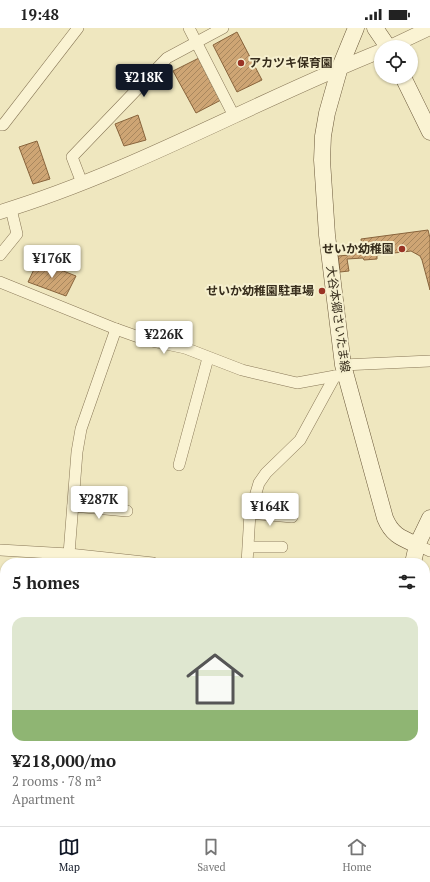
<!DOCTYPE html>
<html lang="en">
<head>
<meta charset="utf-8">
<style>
  :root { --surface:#fff; --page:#f2f2f2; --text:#222; --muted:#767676; --line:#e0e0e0; --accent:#111827 }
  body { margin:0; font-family:"PT Serif","Noto Sans JP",serif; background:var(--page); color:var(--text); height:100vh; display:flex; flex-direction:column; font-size:15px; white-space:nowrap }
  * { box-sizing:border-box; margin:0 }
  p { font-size:13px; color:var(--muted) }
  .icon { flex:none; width:22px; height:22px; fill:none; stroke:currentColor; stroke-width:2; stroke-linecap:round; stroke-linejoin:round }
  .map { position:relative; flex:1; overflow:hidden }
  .sheet { position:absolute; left:0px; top:530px; width:430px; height:268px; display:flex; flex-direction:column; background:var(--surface); border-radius:16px 16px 0 0; box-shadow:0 1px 3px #0004 }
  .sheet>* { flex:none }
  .fabs { position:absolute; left:374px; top:12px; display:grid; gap:8px }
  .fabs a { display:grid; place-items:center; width:44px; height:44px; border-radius:50%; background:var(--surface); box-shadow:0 1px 3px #0004; font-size:20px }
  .price { position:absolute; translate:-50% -34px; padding:0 9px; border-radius:4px; background:#fff; color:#222; font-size:13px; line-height:26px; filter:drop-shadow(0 1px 2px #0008) }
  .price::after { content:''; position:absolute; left:50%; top:24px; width:12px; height:9px; margin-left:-6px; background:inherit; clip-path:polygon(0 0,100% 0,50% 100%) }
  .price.current { background:var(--accent); color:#fff }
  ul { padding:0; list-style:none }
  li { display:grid; align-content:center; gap:8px; height:212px; padding:0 12px }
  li+li { border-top:1px solid var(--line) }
  li span { display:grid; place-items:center; height:124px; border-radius:12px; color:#555 }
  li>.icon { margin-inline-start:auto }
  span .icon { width:72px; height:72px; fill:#fffc; stroke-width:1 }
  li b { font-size:17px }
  h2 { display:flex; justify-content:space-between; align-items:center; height:48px; padding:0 12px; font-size:17px }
  .status { display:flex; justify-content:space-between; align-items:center; height:28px; padding:0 20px; background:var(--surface); direction:ltr }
  .status svg { height:11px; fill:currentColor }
  .dock { display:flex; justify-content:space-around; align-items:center; height:56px; border-top:1px solid var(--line); background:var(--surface); font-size:11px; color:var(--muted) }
  .dock a { display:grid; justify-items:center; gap:2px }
  .dock .current { color:var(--accent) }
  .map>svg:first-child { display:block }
  .building { fill:url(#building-hatch); stroke:#88643c }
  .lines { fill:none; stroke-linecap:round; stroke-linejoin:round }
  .minor-casing { stroke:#887757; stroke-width:12 }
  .tertiary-casing { stroke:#887757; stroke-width:15 }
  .secondary-casing { stroke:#6a583a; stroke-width:17 }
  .minor { stroke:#faf3d3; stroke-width:11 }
  .tertiary { stroke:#faf3d3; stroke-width:14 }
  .secondary { stroke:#faf3d3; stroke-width:16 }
  .poi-dot { fill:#993325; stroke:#f6f0cf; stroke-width:1.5 }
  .labels { text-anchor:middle; stroke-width:4; stroke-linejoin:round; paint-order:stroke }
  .poi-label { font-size:12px; font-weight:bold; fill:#372d1c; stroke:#f6f0cf; text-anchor:end }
  .street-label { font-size:12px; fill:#372d1c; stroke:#f6f0cf }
</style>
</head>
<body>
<div class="status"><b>19:48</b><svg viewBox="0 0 49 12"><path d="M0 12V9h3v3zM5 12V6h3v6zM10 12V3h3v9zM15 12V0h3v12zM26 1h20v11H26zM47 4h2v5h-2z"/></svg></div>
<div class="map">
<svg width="430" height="798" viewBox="0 0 430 798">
  <defs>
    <pattern id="building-hatch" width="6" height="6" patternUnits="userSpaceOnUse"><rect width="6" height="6" fill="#cea574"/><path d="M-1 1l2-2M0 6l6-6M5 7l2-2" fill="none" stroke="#a8875e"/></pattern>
  </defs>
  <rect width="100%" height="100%" fill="#efe7bf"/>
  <g class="building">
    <path d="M 237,4 L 262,52 L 237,64 L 213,17 Z"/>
    <path d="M 199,30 L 221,72 L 196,85 L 173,43 Z"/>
    <path d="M 138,87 L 146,112 L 124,118 L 115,96 Z"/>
    <path d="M 37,113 L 50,151 L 33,156 L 19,119 Z"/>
    <path d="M 428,202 L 430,210 L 430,262 L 422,232 L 420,228 L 411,223 L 377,227 L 377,231 L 364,232 L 363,230 L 347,231 L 349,243 L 340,244 L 338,228 L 350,227 L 350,223 L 362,222 L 361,211 Z"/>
    <path d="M 38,233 L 76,248 L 66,268 L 28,254 Z"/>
  </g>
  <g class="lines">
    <defs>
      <g id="minor">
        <path d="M 189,0 L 234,88"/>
        <path d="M 0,97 L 3,97 L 78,0"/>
        <path d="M 82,155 L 72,129 L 167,30 L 223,0"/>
        <path d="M 0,227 L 17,206 L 11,181"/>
        <path d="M 0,254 L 116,301 L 147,312 L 185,320 L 242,342 L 297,355 L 335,348 L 346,348"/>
        <path d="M 343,337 L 430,333"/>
        <path d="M 179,437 L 208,330"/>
        <path d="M 73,478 L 127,483"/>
        <path d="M 250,485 L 292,489"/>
        <path d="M 417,517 L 430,523"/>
        <path d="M 249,519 L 282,519"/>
        <path d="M 0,522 L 69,526 L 153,535"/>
        <path d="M 69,526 L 77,424 L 81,401 L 116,301"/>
        <path d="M 247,535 L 250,485 L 259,455 L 266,445 L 300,412 L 335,348"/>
        <path d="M 425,679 L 430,677"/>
        <path d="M 0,765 L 2,790"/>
        <path d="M 59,793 L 59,798"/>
        <path d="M 158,793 L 168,795"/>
        <path d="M 325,793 L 327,798"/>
      </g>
      <g id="tertiary">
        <path d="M 390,19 L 430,0"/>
        <path d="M 0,184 C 132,144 253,74 381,23"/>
      </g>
      <g id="secondary">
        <path d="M 356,0 L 340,39 L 327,85 L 323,108 L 322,132 L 327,207 L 343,337 L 385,490 C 392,507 401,510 417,517"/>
        <path d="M 375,0 L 388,19"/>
        <path d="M 403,49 L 430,104"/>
        <path d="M 413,535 L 417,517 L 430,490"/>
        <path d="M 425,613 L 430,629"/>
      </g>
    </defs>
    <use href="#minor" class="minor-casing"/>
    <use href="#tertiary" class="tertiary-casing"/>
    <use href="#secondary" class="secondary-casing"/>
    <use href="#minor" class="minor"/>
    <use href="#tertiary" class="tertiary"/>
    <use href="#secondary" class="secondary"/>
  </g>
  <g class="poi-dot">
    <circle cx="241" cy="35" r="4"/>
    <circle cx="402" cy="221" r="4"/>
    <circle cx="322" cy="263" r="4"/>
  </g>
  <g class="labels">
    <g class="poi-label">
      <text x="249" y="39" text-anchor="start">アカツキ保育園</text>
      <text x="394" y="225">せいか幼稚園</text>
      <text x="314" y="267">せいか幼稚園駐車場</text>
    </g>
    <g class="street-label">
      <text transform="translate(338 291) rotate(82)" y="4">大谷本郷さいたま線</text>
    </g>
  </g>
</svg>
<div class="fabs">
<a><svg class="icon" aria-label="locate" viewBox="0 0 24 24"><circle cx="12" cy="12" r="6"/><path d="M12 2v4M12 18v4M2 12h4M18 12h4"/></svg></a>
</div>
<b class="price current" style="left:144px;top:70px">¥218K</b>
<b class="price" style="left:52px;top:251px">¥176K</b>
<b class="price" style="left:164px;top:327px">¥226K</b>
<b class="price" style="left:99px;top:492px">¥287K</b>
<b class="price" style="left:270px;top:499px">¥164K</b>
<section class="sheet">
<h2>5 homes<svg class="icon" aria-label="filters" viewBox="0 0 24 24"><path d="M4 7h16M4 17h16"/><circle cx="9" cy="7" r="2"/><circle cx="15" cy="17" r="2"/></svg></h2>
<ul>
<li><span style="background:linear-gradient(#dfe7d0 75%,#8fb573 0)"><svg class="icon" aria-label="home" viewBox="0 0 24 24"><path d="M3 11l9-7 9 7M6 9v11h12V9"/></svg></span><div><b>¥218,000/mo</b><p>2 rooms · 78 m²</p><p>Apartment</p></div></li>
</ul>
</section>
</div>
<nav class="dock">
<a class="current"><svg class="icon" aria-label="map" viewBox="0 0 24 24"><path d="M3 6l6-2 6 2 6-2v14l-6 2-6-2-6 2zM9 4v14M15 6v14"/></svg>Map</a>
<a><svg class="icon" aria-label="saved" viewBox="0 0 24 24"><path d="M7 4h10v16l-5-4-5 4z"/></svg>Saved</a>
<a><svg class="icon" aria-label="home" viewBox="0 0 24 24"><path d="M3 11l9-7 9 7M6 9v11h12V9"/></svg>Home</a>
</nav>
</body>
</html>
